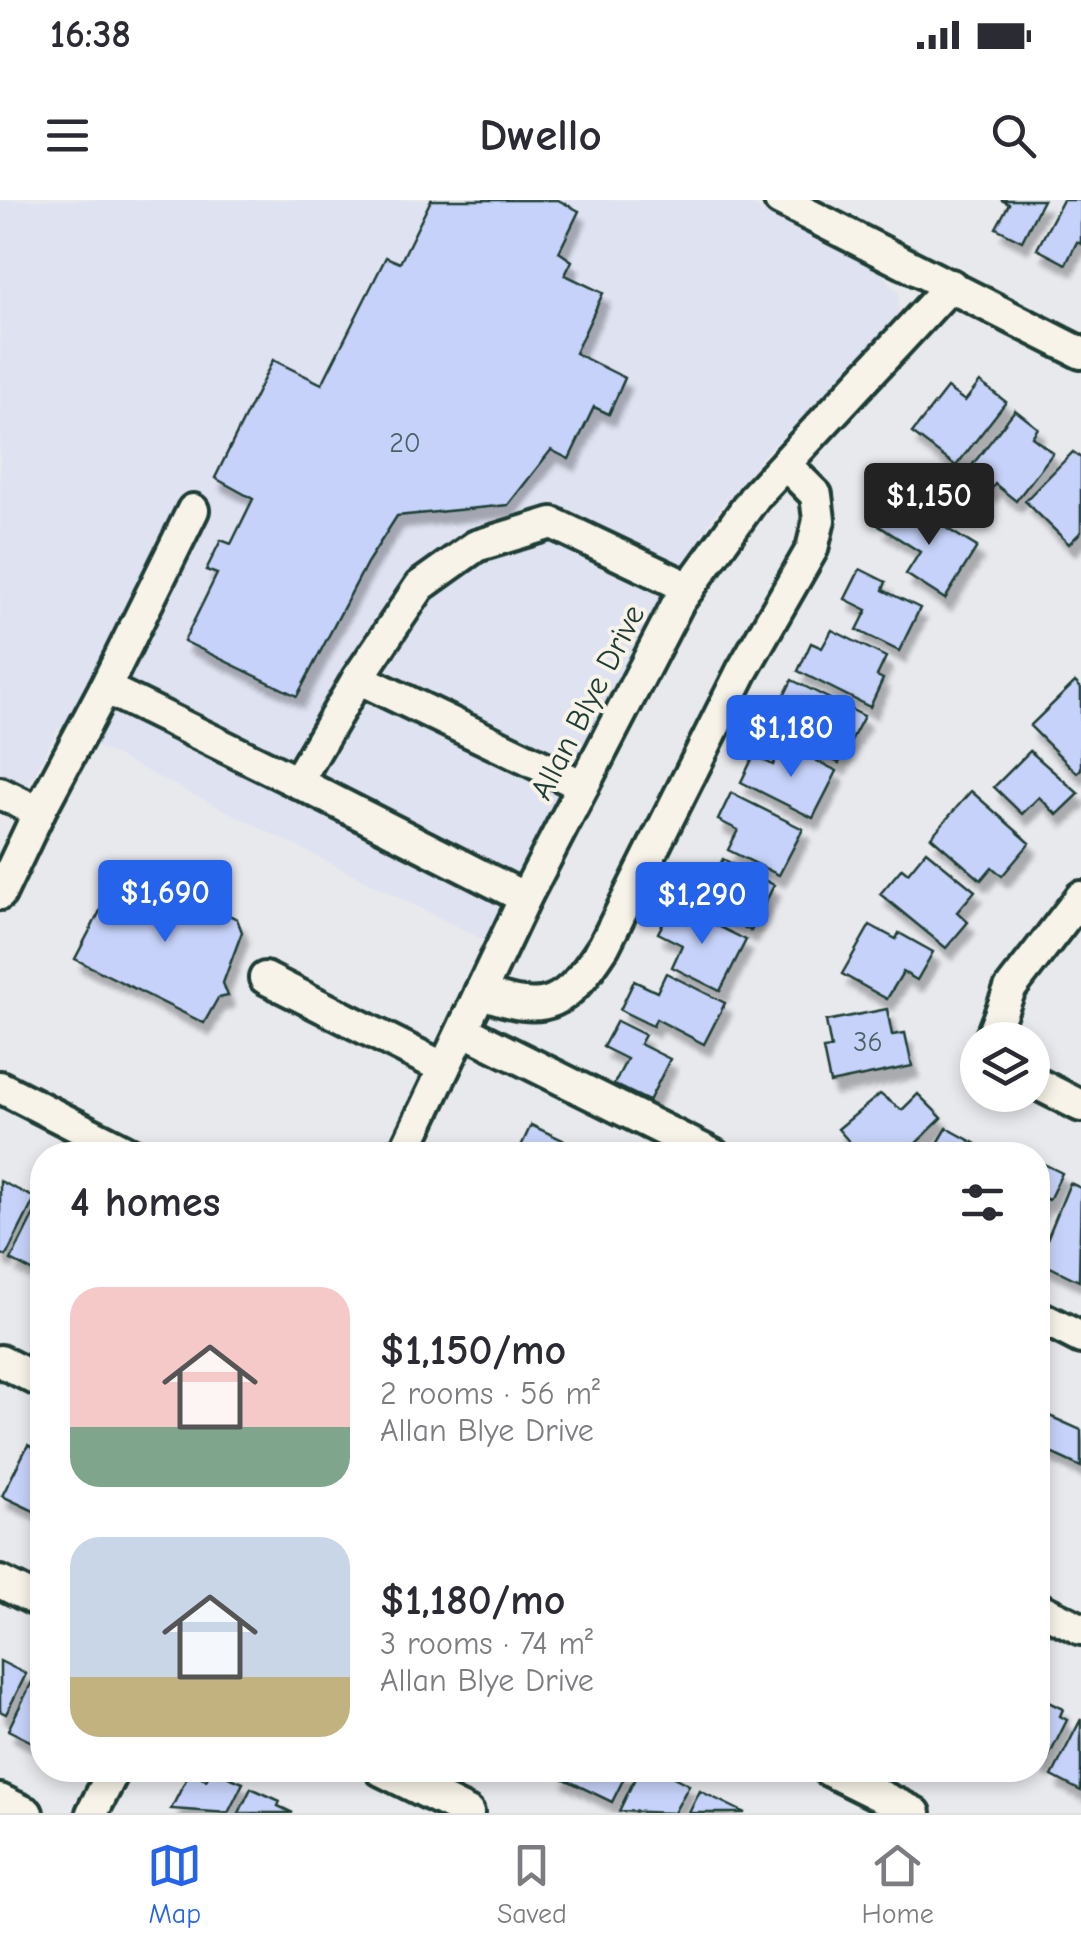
<!DOCTYPE html>
<html lang="en">
<head>
<meta charset="utf-8">
<style>
  :root { --surface:#fff; --page:#f2f2f3; --text:#2b2b33; --muted:#7c7c81; --line:#e1e1e2; --accent:#2563eb }
  body { margin:0; font-family:"Comic Neue",sans-serif; background:var(--page); color:var(--text); height:100vh; display:flex; flex-direction:column; font-size:38px; white-space:nowrap }
  * { box-sizing:border-box; margin:0 }
  p { font-size:32px; color:var(--muted) }
  .icon { flex:none; width:55px; height:55px; fill:none; stroke:currentColor; stroke-width:2; stroke-linecap:round; stroke-linejoin:round }
  .map { position:relative; flex:1; overflow:hidden }
  .drawer { position:absolute; left:30px; top:942px; width:1020px; height:640px; display:flex; flex-direction:column; background:var(--surface); border-radius:40px; box-shadow:0 5px 15px #0003 }
  .drawer>* { flex:none }
  .controls { position:absolute; left:960px; top:822px; display:grid; gap:20px }
  .controls a { display:grid; place-items:center; width:90px; height:90px; border-radius:50%; background:var(--surface); box-shadow:0 5px 15px #0003; font-size:50px }
  .price { position:absolute; translate:-50% -85px; padding:0 22px; border-radius:10px; background:var(--accent); color:#fff; font-size:32px; line-height:65px; filter:drop-shadow(0 2px 5px #0008) }
  .price::after { content:''; position:absolute; left:50%; top:60px; width:30px; height:22px; margin-left:-15px; background:inherit; clip-path:polygon(0 0,100% 0,50% 100%) }
  .price.on { background:#222; color:#fff }
  ul { padding:0; list-style:none }
  li { display:flex; align-items:center; gap:30px; height:250px; padding:0 40px }
  li span { display:grid; place-items:center; flex:none; width:280px; height:200px; border-radius:30px; color:#555 }
  li>.icon { margin-inline-start:auto }
  span .icon { width:120px; height:120px; fill:#fffc; stroke-width:1 }
  li b { font-size:42px }
  h2 { display:flex; justify-content:space-between; align-items:center; height:120px; padding:0 40px; font-size:42px }
  .status { display:flex; justify-content:space-between; align-items:center; height:70px; padding:0 50px; background:var(--surface); direction:ltr }
  .status svg { height:28px; fill:currentColor }
  header { display:flex; justify-content:space-between; align-items:center; height:130px; padding:0 40px; background:var(--surface); font-size:45px; font-weight:600 }
  .tabs { display:flex; justify-content:space-around; align-items:center; height:140px; border-top:2px solid var(--line); background:var(--surface); font-size:28px; color:var(--muted) }
  .tabs a { display:grid; justify-items:center; gap:5px }
  .tabs .on { color:var(--accent) }
  .map>svg:first-child { display:block }
  .built { fill:#dee2f1 }
  .building { fill:#c6d2f9; stroke:#1f3d34; stroke-width:2.5; filter:url(#shadow) }
  .lines { fill:none; stroke-linecap:round; stroke-linejoin:round }
  .minor-casing { stroke:#1f3d34; stroke-width:38 }
  .minor { stroke:#f7f3e8; stroke-width:30 }
  .labels { text-anchor:middle; stroke-width:8; stroke-linejoin:round; paint-order:stroke }
  .number-label { font-size:28px; fill:#496265 }
  .street-label { font-size:32px; fill:#1f3d34; stroke:#f7f3e8 }
</style>
</head>
<body>
<div class="status"><b>16:38</b><svg viewBox="0 0 49 12"><path d="M0 12V9h3v3zM5 12V6h3v6zM10 12V3h3v9zM15 12V0h3v12zM26 1h20v11H26zM47 4h2v5h-2z"/></svg></div>
<header><svg class="icon" aria-label="menu" viewBox="0 0 24 24"><path d="M4 6h16M4 12h16M4 18h16"/></svg>Dwello<svg class="icon" aria-label="search" viewBox="0 0 24 24"><circle cx="10" cy="10" r="6"/><path d="M15 15l6 6"/></svg></header>
<div class="map">
<svg width="1081" height="1613" viewBox="0 0 1081 1613">
  <defs>
    <filter id="shadow"><feDropShadow dx="6" dy="11" stdDeviation="2.5" flood-color="#0004"/></filter>
  </defs>
  <rect width="100%" height="100%" fill="#e8e9ed"/>
  <filter id="ink" filterUnits="userSpaceOnUse"><feTurbulence type="fractalNoise" baseFrequency=".01" numOctaves="2"/><feDisplacementMap in="SourceGraphic" scale="20" xChannelSelector="R" yChannelSelector="G"/><feConvolveMatrix kernelMatrix="1 2 1 2 8 2 1 2 1" color-interpolation-filters="sRGB"/></filter>
  <g filter="url(#ink)">
    <path class="built" d="M 0,0 L 742,0 L 878,68 L 899,94 L 898,115 L 874,147 L 766,252 L 714,315 L 640,436 L 488,742 L 59,527 L 24,594 L 0,582 Z"/>
    <g class="building">
      <path d="M 431,0 L 558,0 L 579,11 L 559,52 L 572,61 L 565,75 L 603,93 L 575,153 L 625,178 L 609,214 L 594,207 L 569,259 L 551,250 L 508,305 L 397,316 L 367,363 L 297,496 L 184,441 L 217,374 L 206,370 L 221,340 L 231,344 L 253,299 L 215,278 L 273,160 L 322,184 L 386,57 L 400,63 Z"/>
      <path d="M 1001,0 L 1043,0 L 1022,41 L 996,28 L 1009,4 Z"/>
      <path d="M 1063,0 L 1081,0 L 1081,44 L 1077,42 L 1066,64 L 1037,49 Z"/>
      <path d="M 980,182 L 1006,202 L 956,266 L 912,233 L 947,188 L 965,201 Z"/>
      <path d="M 1015,210 L 1038,228 L 1032,237 L 1053,253 L 1016,301 L 995,284 L 990,291 L 966,273 Z"/>
      <path d="M 1073,252 L 1081,258 L 1081,332 L 1069,344 L 1025,301 Z"/>
      <path d="M 897,298 L 977,347 L 945,399 L 906,374 L 920,352 L 879,326 Z"/>
      <path d="M 860,369 L 886,382 L 883,390 L 920,408 L 899,451 L 857,430 L 867,410 L 845,399 Z"/>
      <path d="M 832,430 L 886,457 L 877,476 L 883,479 L 870,507 L 798,471 L 811,443 L 822,448 Z"/>
      <path d="M 792,480 L 864,516 L 839,563 L 790,539 L 801,517 L 779,506 Z"/>
      <path d="M 1075,482 L 1081,488 L 1081,569 L 1077,573 L 1030,526 Z"/>
      <path d="M 783,544 L 837,571 L 813,618 L 741,582 L 754,555 L 773,565 Z"/>
      <path d="M 1030,551 L 1079,594 L 1057,615 L 1039,597 L 1022,614 L 994,587 Z"/>
      <path d="M 971,591 L 1030,643 L 1002,676 L 992,667 L 981,680 L 931,637 Z"/>
      <path d="M 731,593 L 803,629 L 779,675 L 728,650 L 738,630 L 718,620 Z"/>
      <path d="M 926,651 L 975,691 L 957,712 L 968,722 L 946,748 L 880,694 L 902,668 L 908,673 Z"/>
      <path d="M 723,659 L 774,685 L 751,731 L 681,696 L 694,668 L 713,678 Z"/>
      <path d="M 181,669 L 194,677 L 186,694 L 237,719 L 242,732 L 223,783 L 228,796 L 218,798 L 204,823 L 75,759 L 113,686 L 136,697 L 147,675 L 172,687 Z"/>
      <path d="M 673,704 L 746,740 L 720,791 L 672,767 L 682,745 L 658,733 Z"/>
      <path d="M 870,725 L 896,739 L 899,733 L 933,752 L 917,780 L 903,772 L 887,799 L 842,774 Z"/>
      <path d="M 666,773 L 725,803 L 704,844 L 656,819 L 653,826 L 620,810 L 634,781 L 657,792 Z"/>
      <path d="M 887,809 L 892,835 L 905,833 L 912,866 L 830,883 L 823,849 L 831,848 L 826,821 Z"/>
      <path d="M 617,821 L 645,835 L 640,844 L 670,859 L 649,901 L 614,884 L 627,859 L 603,847 Z"/>
      <path d="M 880,894 L 902,910 L 918,894 L 942,918 L 904,955 L 861,955 L 838,929 Z"/>
      <path d="M 531,925 L 563,940 L 556,955 L 517,955 Z"/>
      <path d="M 947,928 L 976,944 L 969,955 L 931,955 Z"/>
      <path d="M 574,946 L 592,955 L 570,955 Z"/>
      <path d="M 1038,961 L 1062,973 L 1049,1000 L 1044,998 L 1038,1011 Z"/>
      <path d="M 0,981 L 35,998 L 6,1056 L 0,1053 Z"/>
      <path d="M 1070,983 L 1081,988 L 1079,1081 L 1038,1061 Z"/>
      <path d="M 40,1002 L 42,1003 L 42,1076 L 11,1060 Z"/>
      <path d="M 1045,1214 L 1081,1230 L 1081,1267 L 1038,1247 L 1038,1231 Z"/>
      <path d="M 28,1245 L 42,1252 L 42,1303 L 38,1313 L 2,1296 Z"/>
      <path d="M 0,1461 L 26,1474 L 6,1514 L 0,1511 Z"/>
      <path d="M 34,1478 L 42,1482 L 42,1547 L 8,1530 Z"/>
      <path d="M 1038,1497 L 1063,1509 L 1060,1516 L 1067,1520 L 1044,1566 L 1038,1562 Z"/>
      <path d="M 1081,1519 L 1081,1591 L 1052,1576 Z"/>
      <path d="M 212,1570 L 243,1583 L 228,1613 L 171,1609 L 190,1572 L 206,1580 Z"/>
      <path d="M 561,1570 L 628,1570 L 612,1602 L 558,1576 Z"/>
      <path d="M 639,1570 L 660,1570 L 689,1585 L 674,1613 L 619,1611 Z"/>
      <path d="M 251,1588 L 280,1601 L 278,1606 L 293,1613 L 239,1613 Z"/>
      <path d="M 700,1591 L 745,1613 L 689,1613 Z"/>
    </g>
    <g class="lines">
      <defs>
        <g id="minor">
          <path d="M 780,0 L 1081,153"/>
          <path d="M 358,478 L 297,582 L 525,698"/>
          <path d="M 105,488 L 193,310"/>
          <path d="M 583,586 L 358,478 L 420,386 L 476,346 L 552,323 L 689,388"/>
          <path d="M 0,593 L 39,612 L 0,694"/>
          <path d="M 39,612 L 105,488 L 297,582"/>
          <path d="M 265,778 L 444,868"/>
          <path d="M 480,792 C 548,818 566,804 604,746 L 742,471 L 812,349 L 819,320 L 816,295 L 785,264"/>
          <path d="M 463,830 L 714,955"/>
          <path d="M 997,840 L 993,833 L 1010,789 L 1081,697"/>
          <path d="M 1032,881 L 1081,906"/>
          <path d="M 0,887 L 133,955"/>
          <path d="M 403,955 L 525,698 L 678,403 L 756,295 L 951,85"/>
          <path d="M 1038,1116 L 1081,1138"/>
          <path d="M 0,1161 L 42,1182"/>
          <path d="M 0,1382 L 42,1403"/>
          <path d="M 1038,1408 L 1081,1429"/>
          <path d="M 381,1570 L 468,1613"/>
          <path d="M 828,1570 L 915,1613"/>
          <path d="M 0,1600 L 27,1613"/>
          <path d="M 92,1613 L 114,1570"/>
        </g>
      </defs>
      <use href="#minor" class="minor-casing"/>
      <use href="#minor" class="minor"/>
    </g>
  </g>
  <g class="labels">
    <g class="number-label">
      <text x="405" y="252">20</text>
      <text x="868" y="851">36</text>
    </g>
    <g class="street-label">
      <text transform="translate(587 502) rotate(-63)" y="11">Allan Blye Drive</text>
    </g>
  </g>
</svg>
<div class="controls">
<a><svg class="icon" aria-label="layers" viewBox="0 0 24 24"><path d="M12 4l9 5-9 5-9-5zM3 14l9 5 9-5"/></svg></a>
</div>
<b class="price on" style="left:929px;top:348px">$1,150</b>
<b class="price" style="left:791px;top:580px">$1,180</b>
<b class="price" style="left:165px;top:745px">$1,690</b>
<b class="price" style="left:702px;top:747px">$1,290</b>
<section class="drawer">
<h2>4 homes<svg class="icon" aria-label="filters" viewBox="0 0 24 24"><path d="M4 7h16M4 17h16"/><circle cx="9" cy="7" r="2"/><circle cx="15" cy="17" r="2"/></svg></h2>
<ul>
<li><span style="background:linear-gradient(#f6c9c9 70%,#7fa58c 0)"><svg class="icon" aria-label="home" viewBox="0 0 24 24"><path d="M3 11l9-7 9 7M6 9v11h12V9"/></svg></span><div><b>$1,150/mo</b><p>2 rooms · 56 m²</p><p>Allan Blye Drive</p></div></li>
<li><span style="background:linear-gradient(#c9d6e8 70%,#c2b280 0)"><svg class="icon" aria-label="home" viewBox="0 0 24 24"><path d="M3 11l9-7 9 7M6 9v11h12V9"/></svg></span><div><b>$1,180/mo</b><p>3 rooms · 74 m²</p><p>Allan Blye Drive</p></div></li>
</ul>
</section>
</div>
<nav class="tabs">
<a class="on"><svg class="icon" aria-label="map" viewBox="0 0 24 24"><path d="M3 6l6-2 6 2 6-2v14l-6 2-6-2-6 2zM9 4v14M15 6v14"/></svg>Map</a>
<a><svg class="icon" aria-label="saved" viewBox="0 0 24 24"><path d="M7 4h10v16l-5-4-5 4z"/></svg>Saved</a>
<a><svg class="icon" aria-label="home" viewBox="0 0 24 24"><path d="M3 11l9-7 9 7M6 9v11h12V9"/></svg>Home</a>
</nav>
</body>
</html>
